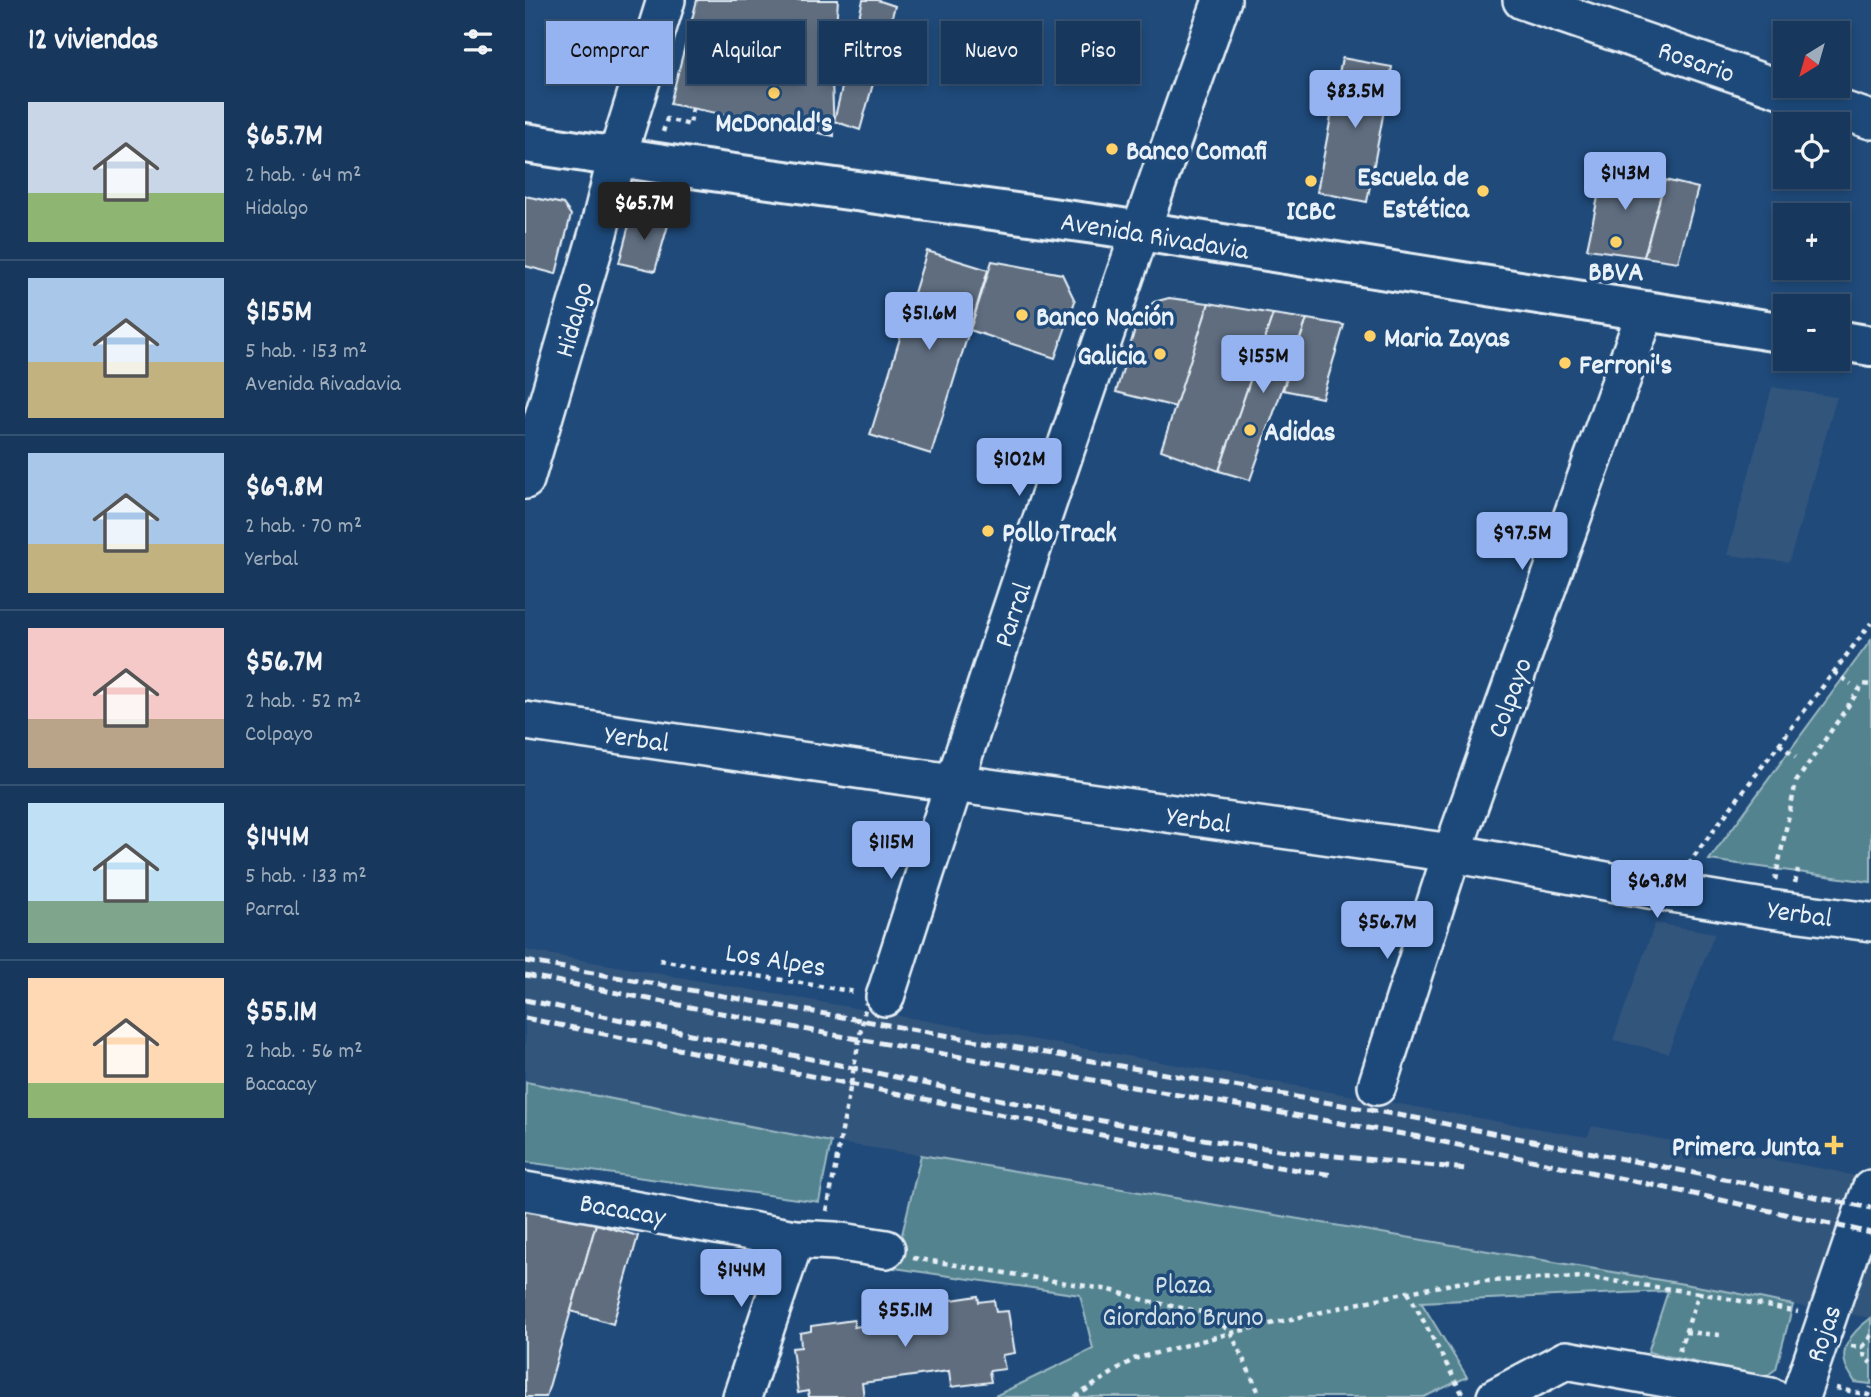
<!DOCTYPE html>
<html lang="es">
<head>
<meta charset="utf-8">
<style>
  :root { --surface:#17385c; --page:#203f62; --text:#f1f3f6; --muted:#9eacbb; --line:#365272; --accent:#95b2f1 }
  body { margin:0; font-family:Dekko,sans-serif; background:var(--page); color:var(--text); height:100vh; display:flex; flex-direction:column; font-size:26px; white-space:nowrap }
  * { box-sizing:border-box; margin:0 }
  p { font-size:23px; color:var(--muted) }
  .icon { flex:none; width:38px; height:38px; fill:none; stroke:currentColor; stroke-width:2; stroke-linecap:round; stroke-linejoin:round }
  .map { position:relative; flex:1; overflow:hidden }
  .drawer { display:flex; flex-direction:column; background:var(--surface); width:525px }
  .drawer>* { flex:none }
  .guide { position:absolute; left:21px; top:21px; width:665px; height:63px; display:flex; gap:14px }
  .needle { width:46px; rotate:217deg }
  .fabs { position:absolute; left:1248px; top:21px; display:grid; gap:14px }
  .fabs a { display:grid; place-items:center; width:77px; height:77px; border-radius:0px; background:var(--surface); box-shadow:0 4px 10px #0003,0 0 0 2px var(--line); font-size:35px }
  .price { position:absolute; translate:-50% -60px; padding:0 16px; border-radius:7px; background:var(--accent); color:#111; font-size:23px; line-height:46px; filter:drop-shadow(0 2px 4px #0008) }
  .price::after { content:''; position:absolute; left:50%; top:42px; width:21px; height:16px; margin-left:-10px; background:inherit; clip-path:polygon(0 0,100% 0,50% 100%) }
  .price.active { background:#222; color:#fff }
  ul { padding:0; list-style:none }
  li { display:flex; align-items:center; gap:21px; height:175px; padding:0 28px }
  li+li { border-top:2px solid var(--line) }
  li span { display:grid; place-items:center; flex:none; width:196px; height:140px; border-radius:0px; color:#555 }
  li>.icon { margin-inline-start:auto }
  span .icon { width:84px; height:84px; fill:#fffc; stroke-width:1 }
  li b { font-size:30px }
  h2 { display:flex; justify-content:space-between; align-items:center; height:84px; padding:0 28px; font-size:30px }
  .chip { padding:0 24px; border-radius:0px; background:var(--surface); box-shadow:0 4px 10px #0003,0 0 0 2px var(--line); font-size:24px; line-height:63px }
  .chip.active { background:var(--accent); color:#111 }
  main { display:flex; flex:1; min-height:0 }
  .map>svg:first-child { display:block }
  .built { fill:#32547c }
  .green { fill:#52838f; stroke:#9dbac4; stroke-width:2 }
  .building { fill:#5f6d7f; stroke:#e8f1f8; stroke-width:2 }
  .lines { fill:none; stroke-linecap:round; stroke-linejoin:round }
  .minor-casing { stroke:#e8f1f8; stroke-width:42 }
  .major-casing { stroke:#e8f1f8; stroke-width:44 }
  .path { stroke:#e8f1f8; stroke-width:4.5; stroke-dasharray:5 5; stroke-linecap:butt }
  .minor { stroke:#1f4a7a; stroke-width:37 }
  .major { stroke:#1f4a7a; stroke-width:38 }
  .rail { stroke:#e8f1f8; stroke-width:5; stroke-dasharray:10 5; stroke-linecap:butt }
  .path-bridge { stroke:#e8f1f8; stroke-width:4.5; stroke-dasharray:5 5; stroke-linecap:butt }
  .poi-dot { fill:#ffd166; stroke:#1f4a7a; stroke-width:2.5 }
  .labels { text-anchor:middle; stroke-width:7; stroke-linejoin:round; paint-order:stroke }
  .street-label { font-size:28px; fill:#e8f1f8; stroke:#1f4a7a }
  .poi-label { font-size:28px; font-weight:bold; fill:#e8f1f8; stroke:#1f4a7a; text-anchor:start }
  .park-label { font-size:28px; fill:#d2e0e8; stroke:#1f4a7a }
</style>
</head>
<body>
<main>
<section class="drawer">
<h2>12 viviendas<svg class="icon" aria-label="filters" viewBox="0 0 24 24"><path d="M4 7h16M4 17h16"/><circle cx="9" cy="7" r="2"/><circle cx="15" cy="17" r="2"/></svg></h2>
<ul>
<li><span style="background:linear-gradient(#c9d6e8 65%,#8fb573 0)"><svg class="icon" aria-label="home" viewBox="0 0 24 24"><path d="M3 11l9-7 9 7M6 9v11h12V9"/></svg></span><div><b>$65.7M</b><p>2 hab. · 64 m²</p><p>Hidalgo</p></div></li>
<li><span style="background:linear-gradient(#a9c7e8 60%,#c2b280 0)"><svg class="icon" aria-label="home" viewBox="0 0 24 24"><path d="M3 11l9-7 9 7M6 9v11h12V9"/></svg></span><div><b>$155M</b><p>5 hab. · 153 m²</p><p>Avenida Rivadavia</p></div></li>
<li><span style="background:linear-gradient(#a9c7e8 65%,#c2b280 0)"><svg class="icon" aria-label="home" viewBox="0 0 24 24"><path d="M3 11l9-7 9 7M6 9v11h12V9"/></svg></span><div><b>$69.8M</b><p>2 hab. · 70 m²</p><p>Yerbal</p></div></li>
<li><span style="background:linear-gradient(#f6c9c9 65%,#b9a48a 0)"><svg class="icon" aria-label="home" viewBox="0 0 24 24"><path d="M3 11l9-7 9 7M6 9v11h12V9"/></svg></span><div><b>$56.7M</b><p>2 hab. · 52 m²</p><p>Colpayo</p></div></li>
<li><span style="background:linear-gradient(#bfe0f5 70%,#7fa58c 0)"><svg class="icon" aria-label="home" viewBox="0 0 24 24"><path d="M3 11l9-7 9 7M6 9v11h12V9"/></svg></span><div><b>$144M</b><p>5 hab. · 133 m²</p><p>Parral</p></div></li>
<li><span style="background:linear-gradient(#ffd9b3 75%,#8fb573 0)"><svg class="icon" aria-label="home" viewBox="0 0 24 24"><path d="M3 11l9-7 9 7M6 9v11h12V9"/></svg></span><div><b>$55.1M</b><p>2 hab. · 56 m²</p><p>Bacacay</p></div></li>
</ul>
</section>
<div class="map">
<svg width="1346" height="1397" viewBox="0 0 1346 1397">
  <rect width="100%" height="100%" fill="#1f4a7a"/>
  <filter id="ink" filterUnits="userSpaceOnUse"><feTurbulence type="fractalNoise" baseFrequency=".0143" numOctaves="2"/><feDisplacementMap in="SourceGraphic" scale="14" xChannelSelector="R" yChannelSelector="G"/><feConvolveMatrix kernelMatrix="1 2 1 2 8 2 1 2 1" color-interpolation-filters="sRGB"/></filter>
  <g filter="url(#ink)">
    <g class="built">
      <path d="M 1247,387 L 1312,397 L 1264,562 L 1202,555 Z"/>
      <path d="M 1130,923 L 1190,933 L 1143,1053 L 1088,1040 Z"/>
      <path d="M 0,950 L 1062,1137 L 1067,1126 L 1310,1171 L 1346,1180 L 1346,1318 L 1268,1305 L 1206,1292 L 396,1155 L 306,1142 L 0,1082 Z"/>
    </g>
    <g class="green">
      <path d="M 1346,640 L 1346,882 L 1184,860 Z"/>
      <path d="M 1,1082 L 306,1142 L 294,1202 L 0,1162 Z"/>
      <path d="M 396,1155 L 1206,1292 L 1268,1305 L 1251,1369 L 1240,1377 L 1123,1352 L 1143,1291 L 896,1302 L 942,1377 L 899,1397 L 468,1397 L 568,1349 L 555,1295 L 369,1268 Z"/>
      <path d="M 1346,1318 L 1346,1384 L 1330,1382 C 1327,1377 1323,1371 1321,1366 C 1313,1346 1331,1329 1346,1318 Z"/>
    </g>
    <g class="building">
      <path d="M 172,0 L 313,0 L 307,79 L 309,136 L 145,104 Z"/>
      <path d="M 338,0 L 352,0 L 370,6 L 335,130 L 309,121 Z"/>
      <path d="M 817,58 L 867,67 L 842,202 L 792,192 Z"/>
      <path d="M 1080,164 L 1140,180 L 1119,257 L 1062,249 Z"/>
      <path d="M 1140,180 L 1173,188 L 1153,262 L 1119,257 Z"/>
      <path d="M 0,196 L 38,204 L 46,215 L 31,274 L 0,266 Z"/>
      <path d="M 114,214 L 145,218 L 130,271 L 94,263 L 105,221 Z"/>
      <path d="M 402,251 L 463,270 L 406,454 L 345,435 Z"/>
      <path d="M 467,261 L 537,274 L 550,301 L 530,358 L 445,330 Z"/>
      <path d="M 644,298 L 684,303 L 651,407 L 591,392 L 614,316 L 629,302 Z"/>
      <path d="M 684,303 L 748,314 L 694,471 L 636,450 Z"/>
      <path d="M 748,314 L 782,319 L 725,480 L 694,471 Z"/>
      <path d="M 782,319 L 819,325 L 797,398 L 758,390 Z"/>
      <path d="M 3,1204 L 71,1224 L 21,1397 L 0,1397 L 0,1213 Z"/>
      <path d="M 71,1224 L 113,1236 L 88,1324 L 46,1311 Z"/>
      <path d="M 453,1296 L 454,1302 L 469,1300 L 471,1312 L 483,1311 L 490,1353 L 477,1355 L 480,1369 L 464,1371 L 466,1382 L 426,1387 L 424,1371 L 337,1383 L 339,1397 L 284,1397 L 283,1391 L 273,1393 L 267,1348 L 276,1347 L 275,1333 L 286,1331 L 286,1326 L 329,1320 L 329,1327 L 415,1314 L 413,1302 Z"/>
    </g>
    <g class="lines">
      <defs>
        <g id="minor">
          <path d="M 997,0 L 1346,120"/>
          <path d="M 0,480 L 73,233 L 92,157 L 141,0"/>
          <path d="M 0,721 L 428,783 L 927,853 L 1141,892 L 1245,909 L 1346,922"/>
          <path d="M 360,997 C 467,663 579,330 697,0"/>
          <path d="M 852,1086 L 927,853 L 1121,311"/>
          <path d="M 0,1191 L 270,1239 L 310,1241 L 361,1249"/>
          <path d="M 217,1397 L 270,1239"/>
          <path d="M 971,1397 L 1041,1360 L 1246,1397"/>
          <path d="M 1275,1397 L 1346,1189"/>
        </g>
        <g id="major">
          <path d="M 0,143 L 159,167 L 584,226 L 1260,333"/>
          <path d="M 1312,340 L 1346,346"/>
        </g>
      </defs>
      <use href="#minor" class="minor-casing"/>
      <use href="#major" class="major-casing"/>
      <g class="path">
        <path d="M 138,132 L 142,119 L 165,125 L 167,109"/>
        <path d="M 1309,672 L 1326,684"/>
        <path d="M 1254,744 L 1271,757"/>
        <path d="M 1163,864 L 1346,623"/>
        <path d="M 1250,880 L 1271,782 L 1338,684 L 1346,685"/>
        <path d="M 1270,883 L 1273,870"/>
        <path d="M 135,960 L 331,992"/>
        <path d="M 388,1258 L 585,1290 L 623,1301 L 686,1314 L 706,1333 L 736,1397"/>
        <path d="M 883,1292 L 939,1397"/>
        <path d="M 1160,1332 L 1195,1335"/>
        <path d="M 1346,1335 L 1338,1347 L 1340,1358 L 1346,1363"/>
        <path d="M 1326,1346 L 1338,1347"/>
        <path d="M 1154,1351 L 1174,1293 L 1273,1312"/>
        <path d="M 1311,1388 L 1343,1395 L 1346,1387"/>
        <path d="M 550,1397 L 609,1359 L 706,1333 L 883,1292 L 938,1282 L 1059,1277 L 1174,1293"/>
      </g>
      <use href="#minor" class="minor"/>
      <use href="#major" class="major"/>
      <g class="rail">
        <path d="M 0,961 L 896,1119 L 1346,1208"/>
        <path d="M 0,975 L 304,1034 L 889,1136 L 1128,1185 L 1346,1233"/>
        <path d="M 0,1000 L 296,1061 L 561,1118 L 689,1141 L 769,1152 L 941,1169"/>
        <path d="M 0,1018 L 690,1158 L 809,1175"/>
      </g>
      <path class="path-bridge" d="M 302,1211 L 341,1003"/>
    </g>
  </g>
  <g class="poi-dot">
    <circle cx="249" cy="93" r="7"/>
    <circle cx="587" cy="149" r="7"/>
    <circle cx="786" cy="181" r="7"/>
    <circle cx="958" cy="191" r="7"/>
    <circle cx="1091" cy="242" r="7"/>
    <circle cx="497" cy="315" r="7"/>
    <circle cx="845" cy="336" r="7"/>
    <circle cx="635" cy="354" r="7"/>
    <circle cx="1040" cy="363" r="7"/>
    <circle cx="725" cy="430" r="7"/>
    <circle cx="463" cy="531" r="7"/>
    <path d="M1305.5 1134.5h7v7h7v7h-7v7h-7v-7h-7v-7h7z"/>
  </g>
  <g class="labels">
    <g class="street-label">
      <text transform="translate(1172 60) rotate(19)" y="10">Rosario</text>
      <text transform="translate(630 234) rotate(9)" y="10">Avenida Rivadavia</text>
      <text transform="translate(47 319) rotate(-74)" y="10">Hidalgo</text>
      <text transform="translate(486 614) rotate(-71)" y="10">Parral</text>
      <text transform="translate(983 697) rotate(-70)" y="10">Colpayo</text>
      <text transform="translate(112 737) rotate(8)" y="10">Yerbal</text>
      <text transform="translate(674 818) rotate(8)" y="10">Yerbal</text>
      <text transform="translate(1275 912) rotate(8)" y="10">Yerbal</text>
      <text transform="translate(251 958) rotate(9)" y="10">Los Alpes</text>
      <text transform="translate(98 1208) rotate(10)" y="10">Bacacay</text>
      <text transform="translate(1297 1333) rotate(-71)" y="10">Rojas</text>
    </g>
    <g class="poi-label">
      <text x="249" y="131" text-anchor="middle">McDonald's</text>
      <text x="601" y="159">Banco Comafi</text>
      <text x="944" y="185" text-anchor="end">Escuela de<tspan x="944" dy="32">Estética</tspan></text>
      <text x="786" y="219" text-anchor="middle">ICBC</text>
      <text x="1091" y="280" text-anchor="middle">BBVA</text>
      <text x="511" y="325">Banco Nación</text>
      <text x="859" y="346">Maria Zayas</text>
      <text x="621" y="364" text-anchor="end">Galicia</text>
      <text x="1054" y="373">Ferroni's</text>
      <text x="739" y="440">Adidas</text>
      <text x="477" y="541">Pollo Track</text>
      <text x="1295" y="1155" text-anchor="end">Primera Junta</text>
    </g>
    <g class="park-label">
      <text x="658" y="1293">Plaza<tspan x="658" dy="32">Giordano Bruno</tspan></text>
    </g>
  </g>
</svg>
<div class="fabs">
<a><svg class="needle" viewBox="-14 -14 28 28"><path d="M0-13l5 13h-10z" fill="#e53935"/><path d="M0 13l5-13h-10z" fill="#9eacbb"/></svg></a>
<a><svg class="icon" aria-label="locate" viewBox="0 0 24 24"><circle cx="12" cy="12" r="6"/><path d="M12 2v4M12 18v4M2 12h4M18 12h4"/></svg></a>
<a>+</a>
<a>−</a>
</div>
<b class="price" style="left:830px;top:130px">$83.5M</b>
<b class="price" style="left:1100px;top:212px">$143M</b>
<b class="price active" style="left:119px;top:242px">$65.7M</b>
<b class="price" style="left:404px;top:352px">$51.6M</b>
<b class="price" style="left:738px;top:395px">$155M</b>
<b class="price" style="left:494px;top:498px">$102M</b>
<b class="price" style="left:997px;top:572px">$97.5M</b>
<b class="price" style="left:366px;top:881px">$115M</b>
<b class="price" style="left:1132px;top:920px">$69.8M</b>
<b class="price" style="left:862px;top:961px">$56.7M</b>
<b class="price" style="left:216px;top:1309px">$144M</b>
<b class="price" style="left:380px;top:1349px">$55.1M</b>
<div class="guide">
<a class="chip active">Comprar</a>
<a class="chip">Alquilar</a>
<a class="chip">Filtros</a>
<a class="chip">Nuevo</a>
<a class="chip">Piso</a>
</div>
</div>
</main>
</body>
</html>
